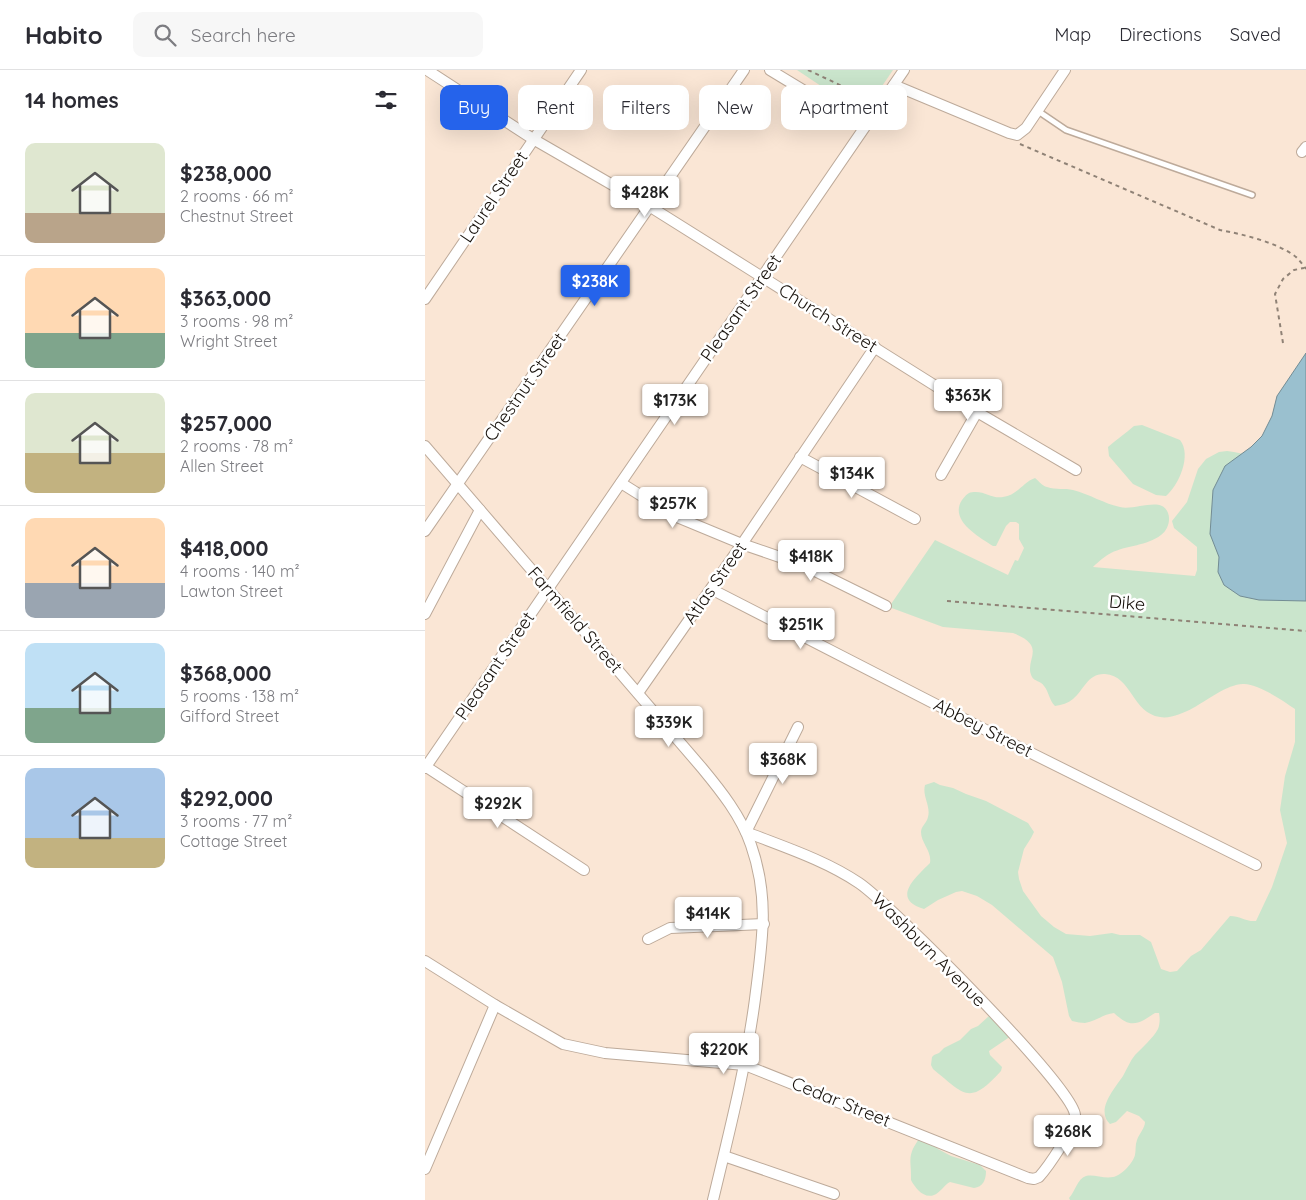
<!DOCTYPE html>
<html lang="en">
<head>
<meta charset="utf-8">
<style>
  :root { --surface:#fff; --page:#f7f7f7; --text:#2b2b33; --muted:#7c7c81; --line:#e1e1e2; --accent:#2563eb }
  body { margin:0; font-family:Quicksand,sans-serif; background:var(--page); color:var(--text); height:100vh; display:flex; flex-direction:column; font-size:19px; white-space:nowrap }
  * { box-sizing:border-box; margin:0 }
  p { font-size:16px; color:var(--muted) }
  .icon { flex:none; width:28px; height:28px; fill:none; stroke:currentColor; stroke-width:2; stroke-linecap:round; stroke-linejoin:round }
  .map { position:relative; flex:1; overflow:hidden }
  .sheet { display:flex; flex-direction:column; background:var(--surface); width:425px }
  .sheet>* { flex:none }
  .top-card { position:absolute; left:15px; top:15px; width:475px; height:45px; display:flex; gap:10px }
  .price { position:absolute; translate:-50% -42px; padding:0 11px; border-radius:5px; background:#fff; color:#222; font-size:16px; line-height:32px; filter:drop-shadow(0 1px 2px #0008) }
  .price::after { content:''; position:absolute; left:50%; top:30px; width:15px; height:11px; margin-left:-8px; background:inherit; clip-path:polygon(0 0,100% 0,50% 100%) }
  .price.active { background:var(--accent); color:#fff }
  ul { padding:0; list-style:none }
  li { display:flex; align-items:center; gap:15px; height:125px; padding:0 25px }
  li+li { border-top:1px solid var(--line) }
  li span { display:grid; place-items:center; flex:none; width:140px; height:100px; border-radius:10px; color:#555 }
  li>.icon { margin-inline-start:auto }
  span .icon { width:60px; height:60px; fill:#fffc; stroke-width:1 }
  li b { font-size:21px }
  h2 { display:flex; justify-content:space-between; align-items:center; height:60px; padding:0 25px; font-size:21px }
  .chip { padding:0 18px; border-radius:10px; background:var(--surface); box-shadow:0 5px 20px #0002; font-size:18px; line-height:45px }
  .chip.active { background:var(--accent); color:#fff }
  header { display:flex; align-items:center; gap:30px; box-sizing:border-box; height:70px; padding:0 25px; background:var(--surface); border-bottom:1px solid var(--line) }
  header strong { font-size:24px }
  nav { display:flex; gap:28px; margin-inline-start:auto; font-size:18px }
  .search { width:350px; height:45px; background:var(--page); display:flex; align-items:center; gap:12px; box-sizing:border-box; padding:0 18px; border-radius:10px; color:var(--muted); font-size:19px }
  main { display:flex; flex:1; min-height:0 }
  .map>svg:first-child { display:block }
  .green { fill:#cae5cc }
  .water { fill:#9ac0cf; stroke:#738c94 }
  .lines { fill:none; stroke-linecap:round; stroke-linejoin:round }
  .lane-casing { stroke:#bdaa9a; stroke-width:8 }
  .street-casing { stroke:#bdaa9a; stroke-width:12 }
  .path { stroke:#8f8276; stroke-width:2; stroke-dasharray:4 4; stroke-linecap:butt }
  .lane { stroke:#fff; stroke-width:5 }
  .street { stroke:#fff; stroke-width:10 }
  .labels { text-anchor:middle; stroke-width:5; stroke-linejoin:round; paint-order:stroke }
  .street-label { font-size:18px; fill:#17110b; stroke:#fff }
</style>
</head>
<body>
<header>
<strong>Habito</strong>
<div class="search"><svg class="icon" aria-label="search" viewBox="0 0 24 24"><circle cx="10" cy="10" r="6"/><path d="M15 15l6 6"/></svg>Search here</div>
<nav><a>Map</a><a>Directions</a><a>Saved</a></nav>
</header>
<main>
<section class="sheet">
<h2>14 homes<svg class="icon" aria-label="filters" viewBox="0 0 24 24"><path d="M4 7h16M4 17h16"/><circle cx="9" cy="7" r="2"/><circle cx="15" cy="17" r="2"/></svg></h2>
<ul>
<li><span style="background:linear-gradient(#dfe7d0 70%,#b9a48a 0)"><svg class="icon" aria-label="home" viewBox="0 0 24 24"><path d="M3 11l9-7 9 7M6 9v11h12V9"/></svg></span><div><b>$238,000</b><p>2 rooms · 66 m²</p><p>Chestnut Street</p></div></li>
<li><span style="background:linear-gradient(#ffd9b3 65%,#7fa58c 0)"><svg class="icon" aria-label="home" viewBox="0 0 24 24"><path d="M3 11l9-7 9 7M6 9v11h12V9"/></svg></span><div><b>$363,000</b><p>3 rooms · 98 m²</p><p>Wright Street</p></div></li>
<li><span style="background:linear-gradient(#dfe7d0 60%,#c2b280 0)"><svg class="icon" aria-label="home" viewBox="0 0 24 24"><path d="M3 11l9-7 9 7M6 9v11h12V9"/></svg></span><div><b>$257,000</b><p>2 rooms · 78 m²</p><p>Allen Street</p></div></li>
<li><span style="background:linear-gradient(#ffd9b3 65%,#9aa5b1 0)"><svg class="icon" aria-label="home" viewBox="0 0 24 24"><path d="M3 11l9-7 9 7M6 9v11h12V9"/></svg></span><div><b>$418,000</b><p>4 rooms · 140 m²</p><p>Lawton Street</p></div></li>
<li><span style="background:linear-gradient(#bfe0f5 65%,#7fa58c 0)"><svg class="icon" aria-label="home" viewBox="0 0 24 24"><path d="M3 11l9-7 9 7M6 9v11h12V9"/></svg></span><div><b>$368,000</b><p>5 rooms · 138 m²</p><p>Gifford Street</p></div></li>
<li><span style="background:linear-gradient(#a9c7e8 70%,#c2b280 0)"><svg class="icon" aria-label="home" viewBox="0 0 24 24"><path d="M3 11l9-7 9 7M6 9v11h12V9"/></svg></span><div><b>$292,000</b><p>3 rooms · 77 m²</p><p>Cottage Street</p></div></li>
</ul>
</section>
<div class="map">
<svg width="881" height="1130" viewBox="0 0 881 1130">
  <rect width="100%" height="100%" fill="#fae6d5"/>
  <g class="green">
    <path d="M 372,0 L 468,0 L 438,44 Z"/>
    <path d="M 717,355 L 755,370 C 767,385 754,415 741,426 L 731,425 L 708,414 L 684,386 L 683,377 C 692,369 700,364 709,356 Z"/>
    <path d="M 802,381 C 837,385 853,401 881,421 L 881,1130 L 645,1130 L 644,1128 C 650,1122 652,1109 661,1106 C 669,1104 679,1109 688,1107 C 696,1106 708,1093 710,1085 C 711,1080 710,1075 712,1070 C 714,1064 720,1058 720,1052 L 714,1046 L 702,1041 L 691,1052 L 685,1054 C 670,1040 690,1018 698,1006 C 702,999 705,991 710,985 C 717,978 728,968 733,959 C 735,954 735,948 734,943 L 730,943 C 726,945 723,948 719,950 C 706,957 699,952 689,943 C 679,944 671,951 660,953 C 656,953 652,952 647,951 L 644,946 L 637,912 L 628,887 L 567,835 L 552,826 L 537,821 L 531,822 L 513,830 L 499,839 C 465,829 491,807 505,793 C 507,781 496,773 496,762 C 496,756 502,753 503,747 C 506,736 497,726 500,715 L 509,712 L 515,715 L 528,718 L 541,724 L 561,731 L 603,753 L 609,762 L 606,768 L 599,779 L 593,802 L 594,809 L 598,821 L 616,846 L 629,857 L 641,864 L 665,866 L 687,863 L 695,865 L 715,865 L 726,872 L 736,899 L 745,902 L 752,901 L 766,886 L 776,880 L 805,846 C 815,846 821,852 831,851 L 847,817 L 862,773 L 855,740 L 860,706 L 870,672 L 870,639 C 857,630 835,615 819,614 C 804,613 781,631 768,638 C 759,643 745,649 735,647 C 707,643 707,606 680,604 C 663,603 659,620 648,629 C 643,633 637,635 630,636 C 624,630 624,622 619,616 C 616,611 609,611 607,607 C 598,590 624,577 588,563 L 518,557 L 464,537 L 510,470 L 583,505 L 590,490 L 593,491 L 599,478 L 594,469 L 594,454 L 591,452 L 585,452 L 581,456 L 571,476 L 568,476 C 553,466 524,450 537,430 C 541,425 543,422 549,422 C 560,421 567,429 578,427 C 593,425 598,412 610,408 C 614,411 617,416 622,417 C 631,420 640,418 648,420 C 664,424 680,434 695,437 C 707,440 727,431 737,436 C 748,442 745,459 736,465 C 722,476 702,475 686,483 C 680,486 673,492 668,497 L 770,506 L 772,500 L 772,477 L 749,458 L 747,451 L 762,432 L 773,399 L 781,389 L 794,382 Z"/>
    <path d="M 564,946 L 568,946 L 586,966 L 564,981 L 565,985 L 577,997 L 576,1001 C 544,1036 540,1025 508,999 L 506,995 L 507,987 L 509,985 L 514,983 L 519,978 L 535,970 L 546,959 L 553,956 Z"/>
    <path d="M 494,1069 L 508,1072 L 513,1079 L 526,1086 L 555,1095 L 561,1101 C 561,1110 558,1117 549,1118 L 525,1112 C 519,1115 515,1123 509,1125 C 499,1129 490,1118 486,1110 C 487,1091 481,1087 494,1069 Z"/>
  </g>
  <path class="water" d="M 881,283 L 881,531 L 834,530 L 815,526 L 799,515 L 793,502 L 794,487 L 785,464 L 788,420 L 800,396 L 826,377 L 837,366 L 847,346 L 852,326 Z"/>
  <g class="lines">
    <defs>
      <path id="lane" d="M 613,41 L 641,60 L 827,125"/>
      <g id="street">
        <path d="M 2,0 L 108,69 L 224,136 L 552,342 L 651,400"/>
        <path d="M 345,0 L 439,57"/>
        <path d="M 469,15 L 584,63 L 592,65 L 601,58 L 640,0"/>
        <path d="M 877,82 L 881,77"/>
        <path d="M 0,229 L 156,0"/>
        <path d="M 0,376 L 277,698 C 296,721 316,746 326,775 C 345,829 337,873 330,929 C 321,997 304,1063 288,1130"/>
        <path d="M 375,387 L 490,449"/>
        <path d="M 516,405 L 552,342"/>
        <path d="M 196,413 L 247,445 L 317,474 L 378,495 L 461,536"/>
        <path d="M 0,461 L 319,0"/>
        <path d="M 286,519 L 590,675 L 831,795"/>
        <path d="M 0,544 L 55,440"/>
        <path d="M 213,623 L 317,474 L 450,277"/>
        <path d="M 0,696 L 159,800"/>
        <path d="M 0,698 L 479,0"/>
        <path d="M 223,869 L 245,858 L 339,854"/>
        <path d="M 0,891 L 70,935 L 138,974 L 180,983 L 320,995 L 603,1108 L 609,1109 L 614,1107 C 623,1097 650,1058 650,1045 C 648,1017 465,834 434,813 C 400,790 359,777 321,762 L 373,657"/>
        <path d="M 299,1086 L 409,1124"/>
        <path d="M 0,1099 L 70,935"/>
      </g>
    </defs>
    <use href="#lane" class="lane-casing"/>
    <use href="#street" class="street-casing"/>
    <g class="path">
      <path d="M 383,0 L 434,24 L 450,17 L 456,18"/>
      <path d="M 595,74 L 795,160 C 817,164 854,173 871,187 C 875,191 878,195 881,199"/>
      <path d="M 858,273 L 850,224 L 858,209 L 869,200 L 879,198"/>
      <path d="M 522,531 L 881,561"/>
    </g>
    <use href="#lane" class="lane"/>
    <use href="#street" class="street"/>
  </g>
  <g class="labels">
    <g class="street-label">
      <text transform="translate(69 127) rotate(-56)" y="6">Laurel Street</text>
      <text transform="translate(316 238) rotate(-55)" y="6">Pleasant Street</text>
      <text transform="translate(403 248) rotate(32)" y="6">Church Street</text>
      <text transform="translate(100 317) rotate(-55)" y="6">Chestnut Street</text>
      <text transform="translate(290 513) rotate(-55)" y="6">Atlas Street</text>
      <text transform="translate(702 533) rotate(5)" y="6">Dike</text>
      <text transform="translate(150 550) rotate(49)" y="6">Farmfield Street</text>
      <text transform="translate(70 596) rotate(-56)" y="6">Pleasant Street</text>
      <text transform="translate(558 658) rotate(27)" y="6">Abbey Street</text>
      <text transform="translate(504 880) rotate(45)" y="6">Washburn Avenue</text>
      <text transform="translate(416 1032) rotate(22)" y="6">Cedar Street</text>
    </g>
  </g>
</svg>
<b class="price" style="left:220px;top:148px">$428K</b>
<b class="price active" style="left:170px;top:237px">$238K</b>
<b class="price" style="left:543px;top:351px">$363K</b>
<b class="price" style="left:250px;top:356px">$173K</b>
<b class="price" style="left:427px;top:429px">$134K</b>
<b class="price" style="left:248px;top:459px">$257K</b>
<b class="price" style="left:386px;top:512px">$418K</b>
<b class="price" style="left:376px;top:580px">$251K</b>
<b class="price" style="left:244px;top:678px">$339K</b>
<b class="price" style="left:358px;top:715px">$368K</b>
<b class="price" style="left:73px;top:759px">$292K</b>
<b class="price" style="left:283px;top:869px">$414K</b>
<b class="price" style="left:299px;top:1005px">$220K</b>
<b class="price" style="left:643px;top:1087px">$268K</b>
<div class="top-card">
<a class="chip active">Buy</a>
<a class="chip">Rent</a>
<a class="chip">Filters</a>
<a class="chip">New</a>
<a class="chip">Apartment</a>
</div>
</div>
</main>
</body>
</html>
